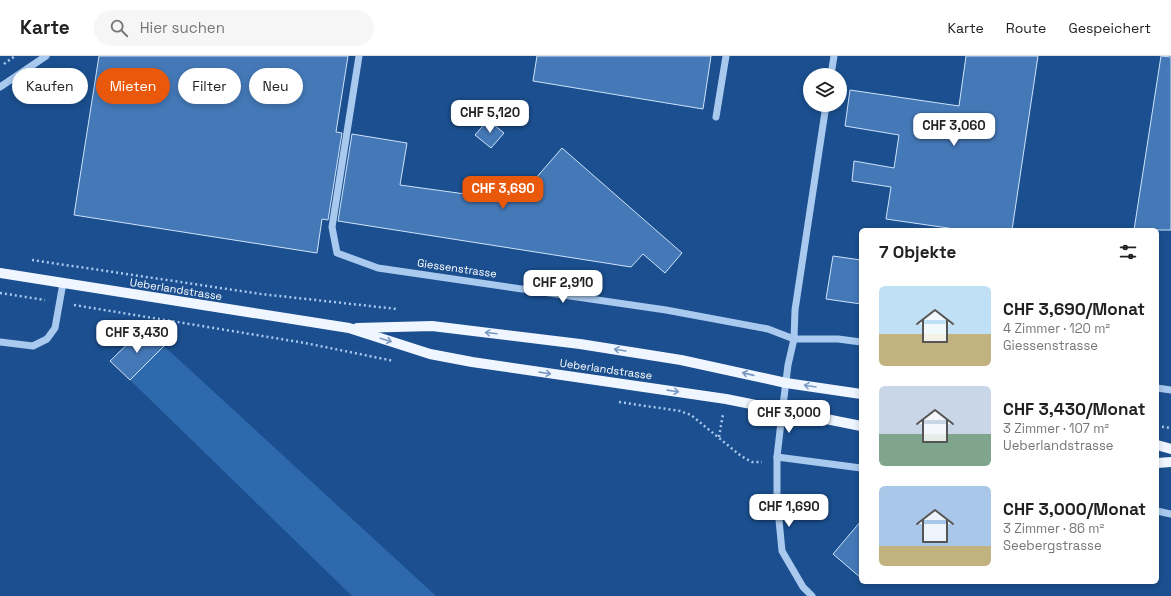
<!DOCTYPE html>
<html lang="de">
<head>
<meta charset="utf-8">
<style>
  :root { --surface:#fff; --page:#f6f6f6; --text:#222; --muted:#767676; --line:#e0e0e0; --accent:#ea580c }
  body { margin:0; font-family:"Space Grotesk",sans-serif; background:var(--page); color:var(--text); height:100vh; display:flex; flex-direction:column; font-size:15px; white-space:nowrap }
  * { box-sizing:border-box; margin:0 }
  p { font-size:13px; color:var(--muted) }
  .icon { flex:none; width:22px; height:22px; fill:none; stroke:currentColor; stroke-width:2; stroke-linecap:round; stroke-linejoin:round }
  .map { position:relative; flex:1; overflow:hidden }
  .side { position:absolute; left:859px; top:172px; width:300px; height:356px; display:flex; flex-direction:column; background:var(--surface); border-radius:6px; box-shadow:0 2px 6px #0003 }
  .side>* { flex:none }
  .top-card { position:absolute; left:12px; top:12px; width:380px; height:36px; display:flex; gap:8px }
  .tools { position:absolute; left:803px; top:12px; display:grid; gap:8px }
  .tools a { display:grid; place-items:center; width:44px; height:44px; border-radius:50%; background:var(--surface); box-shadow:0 2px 6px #0003; font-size:20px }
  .price { position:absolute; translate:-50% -34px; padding:0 9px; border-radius:8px; background:#fff; color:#222; font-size:13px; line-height:26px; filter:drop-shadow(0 1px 2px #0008) }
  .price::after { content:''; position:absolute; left:50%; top:24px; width:12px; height:9px; margin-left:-6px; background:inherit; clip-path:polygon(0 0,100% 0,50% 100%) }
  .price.on { background:var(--accent); color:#fff }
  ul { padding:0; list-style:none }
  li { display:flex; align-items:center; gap:12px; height:100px; padding:0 20px }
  li span { display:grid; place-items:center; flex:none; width:112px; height:80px; border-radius:6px; color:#555 }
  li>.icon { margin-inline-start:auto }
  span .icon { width:48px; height:48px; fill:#fffc; stroke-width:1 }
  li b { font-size:17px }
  h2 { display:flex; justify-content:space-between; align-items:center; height:48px; padding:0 20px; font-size:17px }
  .chip { padding:0 14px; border-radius:18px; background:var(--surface); box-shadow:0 2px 6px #0003; font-size:14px; line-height:36px }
  .chip.on { background:var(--accent); color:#fff }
  header { display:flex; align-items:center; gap:24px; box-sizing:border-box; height:56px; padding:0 20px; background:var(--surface); border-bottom:1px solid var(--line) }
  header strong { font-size:19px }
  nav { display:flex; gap:22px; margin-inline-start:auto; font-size:14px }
  .search { width:280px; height:36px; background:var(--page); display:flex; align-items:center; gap:10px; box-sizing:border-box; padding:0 14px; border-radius:22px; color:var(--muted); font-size:15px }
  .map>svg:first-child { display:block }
  .green { fill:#2e69ad }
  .building { fill:#4478b7; stroke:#cfe3fa }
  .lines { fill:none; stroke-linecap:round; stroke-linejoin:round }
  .path { stroke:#a9c9ee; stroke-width:2.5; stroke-dasharray:2 3; stroke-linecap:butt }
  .minor { stroke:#a9c9ee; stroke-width:7 }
  .major { stroke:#f0f6ff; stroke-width:10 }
  .oneway { stroke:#7b9ac1 }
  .labels { text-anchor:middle; stroke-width:3.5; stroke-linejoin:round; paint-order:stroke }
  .street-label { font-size:11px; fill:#fff; stroke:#1b4f8f }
</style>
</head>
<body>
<header>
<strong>Karte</strong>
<div class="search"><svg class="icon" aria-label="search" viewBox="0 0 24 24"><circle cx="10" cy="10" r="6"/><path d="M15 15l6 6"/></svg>Hier suchen</div>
<nav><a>Karte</a><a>Route</a><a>Gespeichert</a></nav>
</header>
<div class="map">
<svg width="1171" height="540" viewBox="0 0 1171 540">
  <rect width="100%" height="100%" fill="#1b4f8f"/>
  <path class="green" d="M 164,290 L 436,540 L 352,540 L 130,324 Z"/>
  <g class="building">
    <path d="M 99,0 L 348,0 L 336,76 L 342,77 L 328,164 L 322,163 L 317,197 L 74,159 Z"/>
    <path d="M 537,0 L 711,0 L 703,53 L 533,25 Z"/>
    <path d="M 966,0 L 1038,0 L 1012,174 L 962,174 L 886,163 L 891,131 L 852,125 L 854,105 L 894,112 L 899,79 L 845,70 L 850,34 L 959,50 Z"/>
    <path d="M 1161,0 L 1171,1 L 1171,174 L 1134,174 Z"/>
    <path d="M 488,64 L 504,77 L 491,92 L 475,79 Z"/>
    <path d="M 352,78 L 407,87 L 400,129 L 516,145 L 562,92 L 682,197 L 665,217 L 643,198 L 631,211 L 338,165 Z"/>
    <path d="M 833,200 L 861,204 L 861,248 L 826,243 Z"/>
    <path d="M 145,271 L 164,290 L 130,324 L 110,305 Z"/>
    <path d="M 861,465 L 861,522 L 833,498 Z"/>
  </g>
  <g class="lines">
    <g class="path">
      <path d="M 4,8 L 15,0"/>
      <path d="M 32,204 L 261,238 L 397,253"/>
      <path d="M 0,237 L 45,244"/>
      <path d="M 74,249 L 305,287 L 394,305"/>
      <path d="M 619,346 L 680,355 L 691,359 L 741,400 L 752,406 L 762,406"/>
      <path d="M 1157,370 L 1171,372"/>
      <path d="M 719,381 L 723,358"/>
    </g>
    <g class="minor">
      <path d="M 359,0 L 332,171 L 337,197 L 378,212 L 666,254 L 768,273 L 794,283 L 795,254 L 826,49"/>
      <path d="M 831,19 L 834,0"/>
      <path d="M 0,31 L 46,0"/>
      <path d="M 716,61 L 726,0"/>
      <path d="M 0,286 L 33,290 L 47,283 L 55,272 L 63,227"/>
      <path d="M 1157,332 L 1171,334"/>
      <path d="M 777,401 L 861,412"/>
      <path d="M 1157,455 L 1171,458"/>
      <path d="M 812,540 L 803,531 L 782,495 L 777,443 L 777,401 L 781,366 L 788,309 L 794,283 L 838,283 L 861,286"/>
    </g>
    <g class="major">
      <path d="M 0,217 L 349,272 L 430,298 L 472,306 L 726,343 L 861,370"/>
      <path d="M 357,272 L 432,270 L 580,288 L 681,304 L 786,327 L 861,338"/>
      <path d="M 1157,389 L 1171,393"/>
      <path d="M 1157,407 L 1171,406"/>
    </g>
  </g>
  <defs><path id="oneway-shaft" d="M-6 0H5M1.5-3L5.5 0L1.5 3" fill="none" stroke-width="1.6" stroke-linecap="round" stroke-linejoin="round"/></defs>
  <g class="oneway">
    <use href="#oneway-shaft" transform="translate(491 277) rotate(-173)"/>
    <use href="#oneway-shaft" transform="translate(386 284) rotate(17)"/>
    <use href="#oneway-shaft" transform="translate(620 294) rotate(-171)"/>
    <use href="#oneway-shaft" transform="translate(545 317) rotate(8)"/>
    <use href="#oneway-shaft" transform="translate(748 318) rotate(-167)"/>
    <use href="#oneway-shaft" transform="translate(810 330) rotate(-171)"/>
    <use href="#oneway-shaft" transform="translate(673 335) rotate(8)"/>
  </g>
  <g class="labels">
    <g class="street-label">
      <text transform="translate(457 212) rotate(8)" y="4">Giessenstrasse</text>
      <text transform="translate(176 233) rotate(9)" y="4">Ueberlandstrasse</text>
      <text transform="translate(606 313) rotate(8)" y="4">Ueberlandstrasse</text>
    </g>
  </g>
</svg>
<div class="tools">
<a><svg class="icon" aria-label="layers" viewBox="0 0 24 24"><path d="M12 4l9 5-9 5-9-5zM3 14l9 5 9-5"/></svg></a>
</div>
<b class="price" style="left:490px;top:78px">CHF 5,120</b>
<b class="price" style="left:954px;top:91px">CHF 3,060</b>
<b class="price on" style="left:503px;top:154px">CHF 3,690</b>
<b class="price" style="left:563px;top:248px">CHF 2,910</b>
<b class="price" style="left:137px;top:298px">CHF 3,430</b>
<b class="price" style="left:789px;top:378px">CHF 3,000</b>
<b class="price" style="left:789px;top:472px">CHF 1,690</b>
<div class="top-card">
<a class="chip">Kaufen</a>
<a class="chip on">Mieten</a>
<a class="chip">Filter</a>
<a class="chip">Neu</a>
</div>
<section class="side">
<h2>7 Objekte<svg class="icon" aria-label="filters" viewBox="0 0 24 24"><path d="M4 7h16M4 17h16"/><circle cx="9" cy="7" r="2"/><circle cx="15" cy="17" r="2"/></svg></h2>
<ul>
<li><span style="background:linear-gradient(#bfe0f5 60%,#c2b280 0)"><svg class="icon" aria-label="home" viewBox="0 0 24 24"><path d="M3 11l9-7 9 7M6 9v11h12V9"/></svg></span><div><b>CHF 3,690/Monat</b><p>4 Zimmer · 120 m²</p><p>Giessenstrasse</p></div></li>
<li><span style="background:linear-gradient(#c9d6e8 60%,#7fa58c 0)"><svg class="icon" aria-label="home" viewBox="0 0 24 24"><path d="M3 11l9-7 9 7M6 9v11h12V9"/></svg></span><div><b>CHF 3,430/Monat</b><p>3 Zimmer · 107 m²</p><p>Ueberlandstrasse</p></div></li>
<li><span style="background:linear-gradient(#a9c7e8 75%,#c2b280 0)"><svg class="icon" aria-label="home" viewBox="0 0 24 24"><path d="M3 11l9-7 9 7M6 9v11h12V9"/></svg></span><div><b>CHF 3,000/Monat</b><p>3 Zimmer · 86 m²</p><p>Seebergstrasse</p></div></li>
</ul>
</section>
</div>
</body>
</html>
